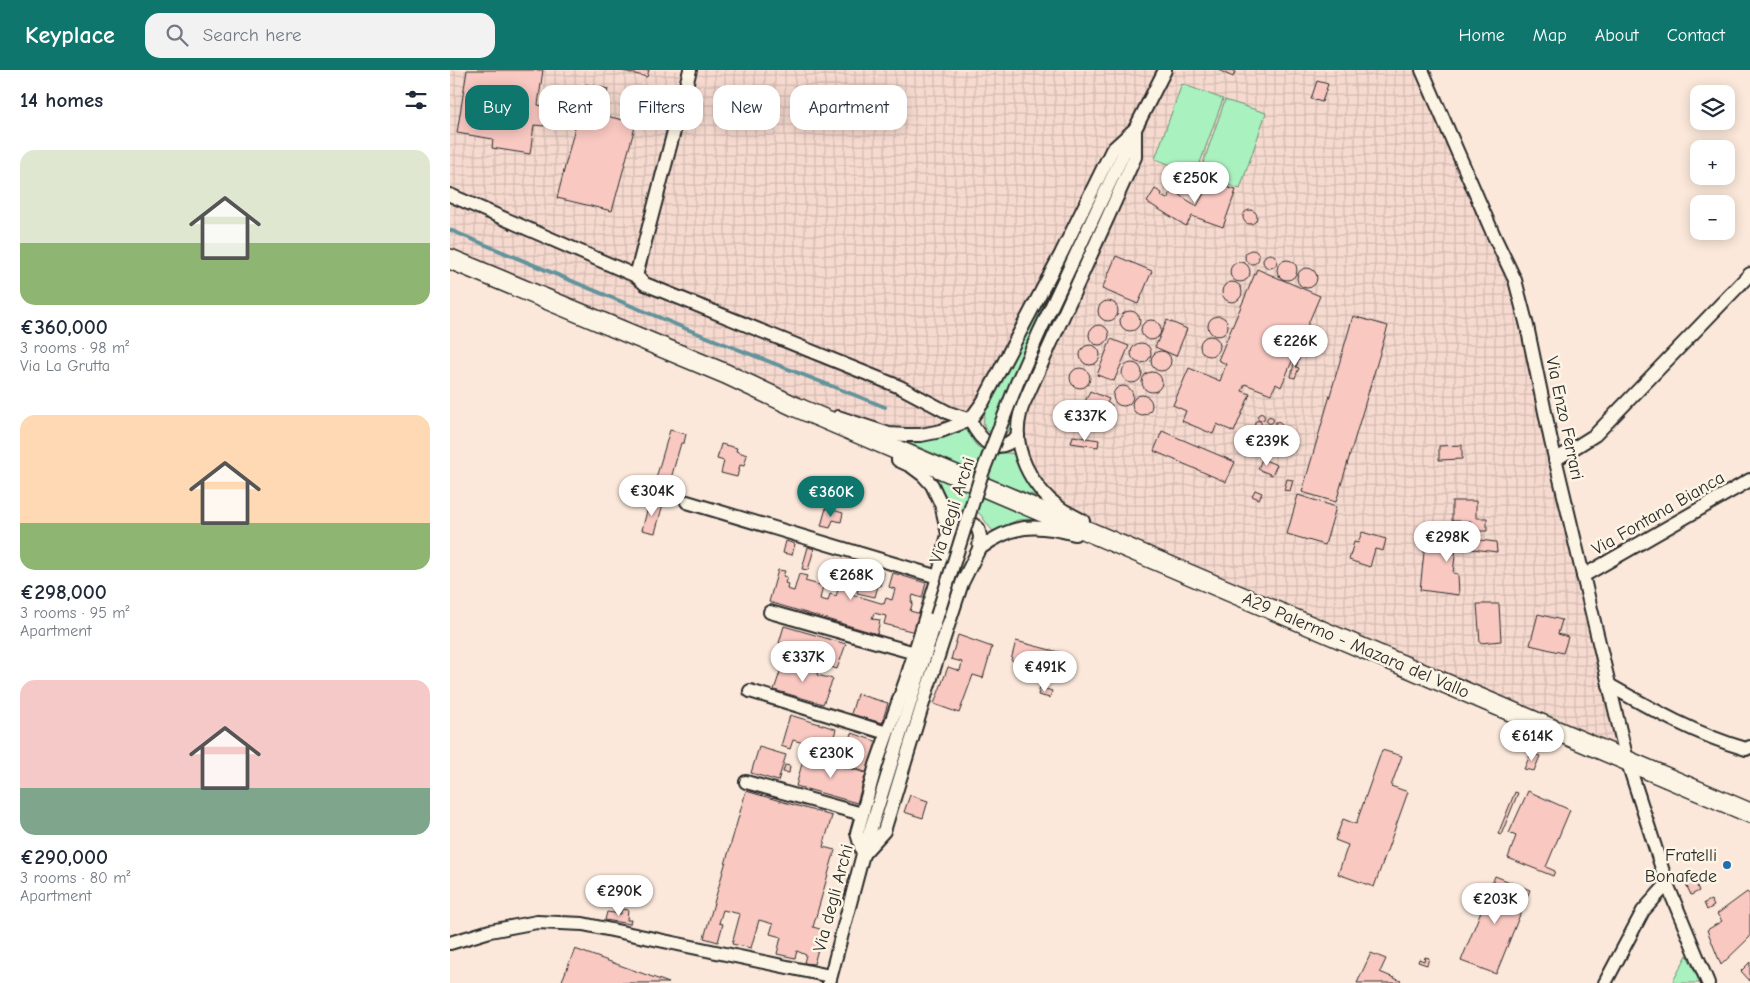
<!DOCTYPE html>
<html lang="en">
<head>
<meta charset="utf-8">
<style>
  :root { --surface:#fff; --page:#f2f2f3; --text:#1f2937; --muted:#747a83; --accent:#0f766e }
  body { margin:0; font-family:"Comic Neue",sans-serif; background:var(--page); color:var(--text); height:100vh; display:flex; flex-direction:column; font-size:19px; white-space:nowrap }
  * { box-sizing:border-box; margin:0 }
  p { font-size:16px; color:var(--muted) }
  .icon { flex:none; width:28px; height:28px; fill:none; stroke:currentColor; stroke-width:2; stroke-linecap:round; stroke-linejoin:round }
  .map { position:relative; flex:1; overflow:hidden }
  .details { display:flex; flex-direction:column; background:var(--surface); width:450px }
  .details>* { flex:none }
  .hud { position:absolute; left:15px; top:15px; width:475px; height:45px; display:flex; gap:10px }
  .tools { position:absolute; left:1240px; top:15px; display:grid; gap:10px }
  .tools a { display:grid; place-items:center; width:45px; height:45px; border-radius:10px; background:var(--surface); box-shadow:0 2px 12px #0003; font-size:25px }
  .price { position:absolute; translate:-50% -42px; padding:0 11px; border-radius:18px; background:#fff; color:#222; font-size:16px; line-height:32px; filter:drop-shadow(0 1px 2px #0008) }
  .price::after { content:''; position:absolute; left:50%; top:30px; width:15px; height:11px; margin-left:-8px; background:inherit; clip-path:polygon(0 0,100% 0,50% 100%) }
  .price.on { background:var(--accent); color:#fff }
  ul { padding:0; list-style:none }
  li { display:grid; align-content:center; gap:10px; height:265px; padding:0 20px }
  li span { display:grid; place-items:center; height:155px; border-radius:15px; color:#555 }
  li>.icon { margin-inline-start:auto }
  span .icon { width:90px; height:90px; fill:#fffc; stroke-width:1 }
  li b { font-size:21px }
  h2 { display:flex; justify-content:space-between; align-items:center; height:60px; padding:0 20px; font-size:21px }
  .tag { padding:0 18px; border-radius:15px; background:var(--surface); box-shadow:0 2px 12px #0003; font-size:18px; line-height:45px }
  .tag.on { background:var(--accent); color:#fff }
  header { display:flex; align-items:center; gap:30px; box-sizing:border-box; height:70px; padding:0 25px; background:var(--accent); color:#fff }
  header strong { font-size:24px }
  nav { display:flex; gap:28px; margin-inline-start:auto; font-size:18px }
  .search { width:350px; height:45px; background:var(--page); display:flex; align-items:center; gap:12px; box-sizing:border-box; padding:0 18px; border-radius:15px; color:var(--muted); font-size:19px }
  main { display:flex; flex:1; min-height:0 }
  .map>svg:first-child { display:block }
  .industrial { fill:url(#industrial-grid) }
  .green { fill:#a9f1be; stroke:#6a8e74 }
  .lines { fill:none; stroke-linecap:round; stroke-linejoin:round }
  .stream { stroke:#63939c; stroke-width:4 }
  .building { fill:#f8c8c1; stroke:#2b2b2b }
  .minor-casing { stroke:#2b2b2b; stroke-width:16 }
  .primary-casing { stroke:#2b2b2b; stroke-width:22 }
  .minor { stroke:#fcf5e5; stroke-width:12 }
  .primary { stroke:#fcf5e5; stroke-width:19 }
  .minor-bridge-casing { stroke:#2b2b2b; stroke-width:16; stroke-linecap:butt }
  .minor-bridge { stroke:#fcf5e5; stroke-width:12 }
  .poi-dot { fill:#1f6fb2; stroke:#fcf5e5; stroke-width:2 }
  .labels { text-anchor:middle; stroke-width:5; stroke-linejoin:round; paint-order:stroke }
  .street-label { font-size:18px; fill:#2b2b2b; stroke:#fcf5e5 }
  .poi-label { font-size:18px; fill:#2b2b2b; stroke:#fcf5e5; text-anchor:end }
</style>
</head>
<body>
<header>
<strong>Keyplace</strong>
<div class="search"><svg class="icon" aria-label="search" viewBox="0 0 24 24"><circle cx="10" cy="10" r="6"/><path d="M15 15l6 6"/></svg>Search here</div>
<nav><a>Home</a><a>Map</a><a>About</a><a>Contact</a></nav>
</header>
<main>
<section class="details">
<h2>14 homes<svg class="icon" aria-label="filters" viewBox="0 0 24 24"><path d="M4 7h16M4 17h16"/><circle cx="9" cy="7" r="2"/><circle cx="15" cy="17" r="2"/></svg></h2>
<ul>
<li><span style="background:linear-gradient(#dfe7d0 60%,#8fb573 0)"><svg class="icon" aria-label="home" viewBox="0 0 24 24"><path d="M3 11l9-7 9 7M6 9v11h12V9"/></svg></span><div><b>€360,000</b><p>3 rooms · 98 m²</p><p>Via La Grutta</p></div></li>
<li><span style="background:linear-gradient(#ffd9b3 70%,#8fb573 0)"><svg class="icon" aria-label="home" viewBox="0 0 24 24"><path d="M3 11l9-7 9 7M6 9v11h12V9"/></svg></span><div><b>€298,000</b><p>3 rooms · 95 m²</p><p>Apartment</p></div></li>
<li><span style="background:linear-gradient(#f6c9c9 70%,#7fa58c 0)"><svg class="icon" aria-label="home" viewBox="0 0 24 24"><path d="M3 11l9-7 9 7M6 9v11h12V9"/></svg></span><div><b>€290,000</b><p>3 rooms · 80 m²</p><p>Apartment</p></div></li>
</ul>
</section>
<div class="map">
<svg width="1300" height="913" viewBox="0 0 1300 913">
  <defs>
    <pattern id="industrial-grid" width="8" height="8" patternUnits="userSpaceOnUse" patternTransform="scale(1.25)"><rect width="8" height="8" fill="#f6dacf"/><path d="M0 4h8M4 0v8" fill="none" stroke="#d3bbb2"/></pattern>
  </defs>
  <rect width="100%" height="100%" fill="#fbe8da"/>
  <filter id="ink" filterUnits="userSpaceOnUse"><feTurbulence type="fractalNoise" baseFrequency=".02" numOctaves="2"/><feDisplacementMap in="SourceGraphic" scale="10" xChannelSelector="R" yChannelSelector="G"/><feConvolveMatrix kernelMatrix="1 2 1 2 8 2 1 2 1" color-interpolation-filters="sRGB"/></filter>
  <g filter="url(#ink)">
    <path class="industrial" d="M 0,0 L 972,0 L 1065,210 L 1177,690 L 0,189 Z"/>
    <g class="green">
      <path d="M 732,14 L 773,29 L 746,104 L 705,89 Z"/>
      <path d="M 775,30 L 816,43 L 790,119 L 749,105 Z"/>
      <path d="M 614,184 L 634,192 L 579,311 L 558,362 L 552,367 C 526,361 533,348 540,329 Z"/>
      <path d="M 516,357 C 520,362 521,369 526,375 C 541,390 557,378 566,386 L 591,428 L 555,415 L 453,370 Z"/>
      <path d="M 475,398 L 588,449 L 568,450 L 543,461 C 539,457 536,452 533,448 C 525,435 512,439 500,442 Z"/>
      <path d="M 1237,885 L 1250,913 L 1222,913 Z"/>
    </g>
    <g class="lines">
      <path class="stream" d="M 0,160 L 239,260 L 435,337"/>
    </g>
    <g class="building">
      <path d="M 17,0 L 93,0 L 88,35 L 97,37 L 94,56 L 84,55 L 80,84 L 42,78 L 43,69 L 7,63 Z"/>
      <path d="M 169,0 L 199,0 L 197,7 Z"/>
      <path d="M 768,0 L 781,0 L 785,2 L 783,7 Z"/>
      <path d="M 867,11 L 878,14 L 872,32 L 861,29 Z"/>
      <path d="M 136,14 L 158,19 L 152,45 L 186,53 L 162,141 L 107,128 Z"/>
      <path d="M 731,106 L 739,109 L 729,125 L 747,136 L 758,116 L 771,122 L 773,116 L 786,120 L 773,157 L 742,146 L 736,156 L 697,132 L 705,119 L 712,123 L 711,126 L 717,129 Z"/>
      <circle cx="800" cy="147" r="7"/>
      <circle cx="802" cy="187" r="7"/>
      <circle cx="820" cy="191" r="7"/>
      <path d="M 666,186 L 702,201 L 688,234 L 652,219 Z"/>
      <circle cx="837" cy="200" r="10"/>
      <circle cx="790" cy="202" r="10"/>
      <circle cx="857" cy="208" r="10"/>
      <path d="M 807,199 L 870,226 L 831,317 L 826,314 L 821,324 L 795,314 L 792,321 L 800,324 L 784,362 L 767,354 L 763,364 L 732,351 L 736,341 L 723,335 L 739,298 L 770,311 L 776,294 L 768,290 Z"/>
      <circle cx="782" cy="222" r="10"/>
      <circle cx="658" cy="241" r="10"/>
      <circle cx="680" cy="251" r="10"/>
      <path d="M 903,246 L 938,256 L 886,432 L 852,422 Z"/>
      <circle cx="768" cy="256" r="10"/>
      <path d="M 717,250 L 737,259 L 726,286 L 705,277 Z"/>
      <circle cx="701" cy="260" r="10"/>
      <circle cx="649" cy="265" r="10"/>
      <circle cx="760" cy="276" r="10"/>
      <path d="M 661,269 L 679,276 L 664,311 L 647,305 Z"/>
      <circle cx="691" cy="283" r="10"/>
      <circle cx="640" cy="285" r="10"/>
      <circle cx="711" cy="291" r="10"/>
      <path d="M 846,285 L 850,287 L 846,297 L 849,298 L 845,308 L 841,307 Z"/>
      <circle cx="682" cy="303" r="10"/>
      <circle cx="630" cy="308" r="10"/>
      <circle cx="702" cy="312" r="10"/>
      <circle cx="673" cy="326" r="10"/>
      <path d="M 640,321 L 659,329 L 657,333 L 662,335 L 659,343 L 634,334 Z"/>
      <circle cx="692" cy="335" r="10"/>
      <circle cx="811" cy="347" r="3.5"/>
      <circle cx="820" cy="350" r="3.5"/>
      <circle cx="808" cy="354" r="3.5"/>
      <circle cx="828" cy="355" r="3.5"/>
      <circle cx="816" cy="358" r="3.5"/>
      <circle cx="804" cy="363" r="4"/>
      <circle cx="824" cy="363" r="3.5"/>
      <path d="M 220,360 L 236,364 L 234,373 L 231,373 L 218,419 L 204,415 Z"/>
      <path d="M 712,361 L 785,392 L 776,412 L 704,381 Z"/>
      <circle cx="813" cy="366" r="3.5"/>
      <path d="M 623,366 L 649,370 L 648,377 L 621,373 Z"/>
      <circle cx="820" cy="371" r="3.5"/>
      <path d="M 271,374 L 287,378 L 286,381 L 297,385 L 294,396 L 290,395 L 287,407 L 271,403 L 274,391 L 267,389 Z"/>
      <path d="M 1012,375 L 1012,389 L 989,390 L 989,376 Z"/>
      <path d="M 812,389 L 827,395 L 822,405 L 808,399 Z"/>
      <path d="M 837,409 L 843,410 L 840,421 L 834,420 Z"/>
      <path d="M 805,420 L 812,423 L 809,429 L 802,426 Z"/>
      <path d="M 848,425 L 886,437 L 875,475 L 837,464 Z"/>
      <path d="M 200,430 L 213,434 L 205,463 L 192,460 Z"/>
      <path d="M 1002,431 L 1026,431 L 1026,448 L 1037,448 L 1037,461 L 1021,461 L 1021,451 L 1002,451 Z"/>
      <path d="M 376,438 L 393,443 L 391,452 L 383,450 L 380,458 L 371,456 Z"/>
      <path d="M 912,462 L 936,469 L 933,481 L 925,479 L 920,497 L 899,490 L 904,472 L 908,473 Z"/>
      <path d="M 990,465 L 1046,472 L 1047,482 L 1006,477 L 1003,503 L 1008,504 L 1009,525 L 970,520 L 975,473 L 989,476 Z"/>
      <path d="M 336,471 L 345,474 L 342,485 L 333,483 Z"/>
      <path d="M 358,477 L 364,479 L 358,500 L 352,499 Z"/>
      <path d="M 389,491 L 396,493 L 395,499 L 405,501 L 398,523 L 434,534 L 436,528 L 442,530 L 445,519 L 439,517 L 443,503 L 476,513 L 472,528 L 463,525 L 461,532 L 463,532 L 460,541 L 471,544 L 465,562 L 434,554 L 436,546 L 424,543 L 422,549 L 430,550 L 427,564 L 319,532 L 328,500 L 335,501 L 333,506 L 337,507 L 335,513 L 338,514 L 337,519 L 344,521 L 349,504 L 357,506 L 355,511 L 373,516 L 370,529 L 378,531 L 380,524 L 386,526 L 388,520 L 381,518 Z"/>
      <path d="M 414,498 L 434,503 L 430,516 L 428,516 L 425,527 L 407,523 Z"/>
      <path d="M 1027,534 L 1049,534 L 1051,571 L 1030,573 Z"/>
      <path d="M 1088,544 L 1112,550 L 1108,564 L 1118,567 L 1113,583 L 1080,575 Z"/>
      <path d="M 334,556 L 396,574 L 387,599 L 362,591 L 364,581 L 357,579 L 355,591 L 335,586 L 337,575 L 329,573 Z"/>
      <path d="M 508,565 L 542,577 L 533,608 L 523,605 L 509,643 L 484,634 L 498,597 L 510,601 L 512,592 L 501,589 Z"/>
      <path d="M 566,571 L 612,583 L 607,602 L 561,590 Z"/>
      <path d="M 334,590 L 344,593 L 343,598 L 357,602 L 358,597 L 368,601 L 367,605 L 383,609 L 373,634 L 324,620 Z"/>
      <path d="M 590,617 L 602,621 L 600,628 L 588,625 Z"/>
      <path d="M 407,624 L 438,633 L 432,653 L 401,644 Z"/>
      <path d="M 340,645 L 386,659 L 380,682 L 388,684 L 385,693 L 378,691 L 379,686 L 352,679 L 354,673 L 343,670 L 340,679 L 331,676 Z"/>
      <path d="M 402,663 L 428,672 L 418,703 L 392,694 Z"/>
      <path d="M 309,677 L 336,685 L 328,711 L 301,703 Z"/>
      <path d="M 932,680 L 952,686 L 941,716 L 958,722 L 924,817 L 888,804 L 898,775 L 885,770 L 893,749 L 906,754 Z"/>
      <path d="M 1081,683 L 1090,686 L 1084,701 L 1074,699 Z"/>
      <path d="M 354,686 L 416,703 L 407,733 L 346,716 Z"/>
      <path d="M 335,695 L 340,696 L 339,703 L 333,702 Z"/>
      <path d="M 296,721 L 382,746 L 373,777 L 385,780 L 363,857 L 373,860 L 364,894 L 354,893 L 356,885 L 347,881 L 345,888 L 327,884 L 331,867 L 320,864 L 323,854 L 309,850 L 301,878 L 282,874 L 290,844 L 273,840 L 269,853 L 273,854 L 268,872 L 254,868 Z"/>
      <path d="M 1078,721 L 1120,740 L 1096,797 L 1105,801 L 1103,806 L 1058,788 L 1066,766 L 1059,763 Z"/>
      <path d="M 1065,722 L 1068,723 L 1051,765 L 1048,764 Z"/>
      <path d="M 460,725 L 478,731 L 473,748 L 454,742 Z"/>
      <path d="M 1045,806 L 1080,820 L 1046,904 L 1011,891 Z"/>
      <path d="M 1243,806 L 1249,821 L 1241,825 L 1234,810 Z"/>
      <path d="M 1297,822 L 1300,825 L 1300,867 L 1271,895 L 1257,860 L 1272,851 L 1267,844 Z"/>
      <path d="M 1261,830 L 1264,836 L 1257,840 L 1254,833 Z"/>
      <path d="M 171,839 L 178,840 L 177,850 L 181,850 L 180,854 L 155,850 L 157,842 L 171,844 Z"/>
      <path d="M 125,879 L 219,913 L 111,913 Z"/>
      <path d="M 921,883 L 936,889 L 930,902 L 951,911 L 950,913 L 907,913 Z"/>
      <path d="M 975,887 L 979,888 L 977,895 L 968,892 L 969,889 L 974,891 Z"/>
      <path d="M 1300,892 L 1300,911 L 1291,901 Z"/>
    </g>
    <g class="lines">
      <defs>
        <g id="minor">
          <path d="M 972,0 L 1044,166 L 1065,210 L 1077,256 L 1101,371 L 1177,690 L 1217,814 L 1258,913"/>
          <path d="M 0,125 L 186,206 L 195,214 L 450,317 L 499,343 L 520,350 C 531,372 545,387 568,366"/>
          <path d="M 186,206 L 240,0"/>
          <path d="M 589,263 L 685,59 L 715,0"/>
          <path d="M 388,347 L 439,364 L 456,365 L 471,365 L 491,361 L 520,350 L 533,332 L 551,298 L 611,184 L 662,80 L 685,59"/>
          <path d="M 1105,390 L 1145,365 L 1300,204"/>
          <path d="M 237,432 L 488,507"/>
          <path d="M 633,451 C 626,447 617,443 610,438 C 581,417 561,379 570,344 C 571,338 574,332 577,326 L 685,87 L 685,59"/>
          <path d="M 529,479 C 562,454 585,453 625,464"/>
          <path d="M 1133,506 L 1300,410"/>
          <path d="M 320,542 L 465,583"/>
          <path d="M 1159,615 C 1203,640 1247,665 1296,679 L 1300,677"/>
          <path d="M 300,621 L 437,663"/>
          <path d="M 296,712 L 412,744"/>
          <path d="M 413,784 L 407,763 L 426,695 L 456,610 L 489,504 L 498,464 L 491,434 L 482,415 L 473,405 L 461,396 L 448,390"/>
          <path d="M 413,784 L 434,761 L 477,620 L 512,513 L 529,479 L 530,466 L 528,458 L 521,453 L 512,452 L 505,454 L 498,464"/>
          <path d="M 0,873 L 40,861 L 87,852 L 133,854 L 380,906"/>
          <path d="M 379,913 L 413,784 L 487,546"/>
          <path d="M 1155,913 L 1193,841 L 1217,814"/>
        </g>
        <path id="primary" d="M 0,189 L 276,304 L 346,337 L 1300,743"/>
      </defs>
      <use href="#minor" class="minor-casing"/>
      <use href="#primary" class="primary-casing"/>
      <use href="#minor" class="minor"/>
      <use href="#primary" class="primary"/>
      <defs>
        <path id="minor-bridge" d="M 487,546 L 531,406 L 567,313 L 589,263"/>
      </defs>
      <use href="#minor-bridge" class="minor-bridge-casing"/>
      <use href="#minor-bridge" class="minor-bridge"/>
    </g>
  </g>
  <circle class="poi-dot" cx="1277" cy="795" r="5"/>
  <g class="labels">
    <g class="street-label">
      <text transform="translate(1115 348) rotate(78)" y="6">Via Enzo Ferrari</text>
      <text transform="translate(502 440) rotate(-72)" y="6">Via degli Archi</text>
      <text transform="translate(1208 443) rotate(-30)" y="6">Via Fontana Bianca</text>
      <text transform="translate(906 575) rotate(23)" y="6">A29 Palermo - Mazara del Vallo</text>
      <text transform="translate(383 828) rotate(-75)" y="6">Via degli Archi</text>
    </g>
    <g class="poi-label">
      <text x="1267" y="791">Fratelli<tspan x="1267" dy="21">Bonafede</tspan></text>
    </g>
  </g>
</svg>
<div class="tools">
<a><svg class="icon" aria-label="layers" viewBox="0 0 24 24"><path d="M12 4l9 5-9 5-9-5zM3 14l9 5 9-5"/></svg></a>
<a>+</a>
<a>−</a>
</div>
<b class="price" style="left:745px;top:134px">€250K</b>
<b class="price" style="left:845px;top:297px">€226K</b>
<b class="price" style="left:635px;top:372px">€337K</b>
<b class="price" style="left:817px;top:397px">€239K</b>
<b class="price" style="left:202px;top:447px">€304K</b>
<b class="price on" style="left:381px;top:448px">€360K</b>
<b class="price" style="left:997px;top:493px">€298K</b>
<b class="price" style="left:401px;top:531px">€268K</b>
<b class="price" style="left:353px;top:613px">€337K</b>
<b class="price" style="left:595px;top:623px">€491K</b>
<b class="price" style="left:1082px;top:692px">€614K</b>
<b class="price" style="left:381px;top:709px">€230K</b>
<b class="price" style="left:169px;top:847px">€290K</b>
<b class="price" style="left:1045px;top:855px">€203K</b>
<div class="hud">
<a class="tag on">Buy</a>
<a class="tag">Rent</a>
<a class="tag">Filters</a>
<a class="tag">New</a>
<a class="tag">Apartment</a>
</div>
</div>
</main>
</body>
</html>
